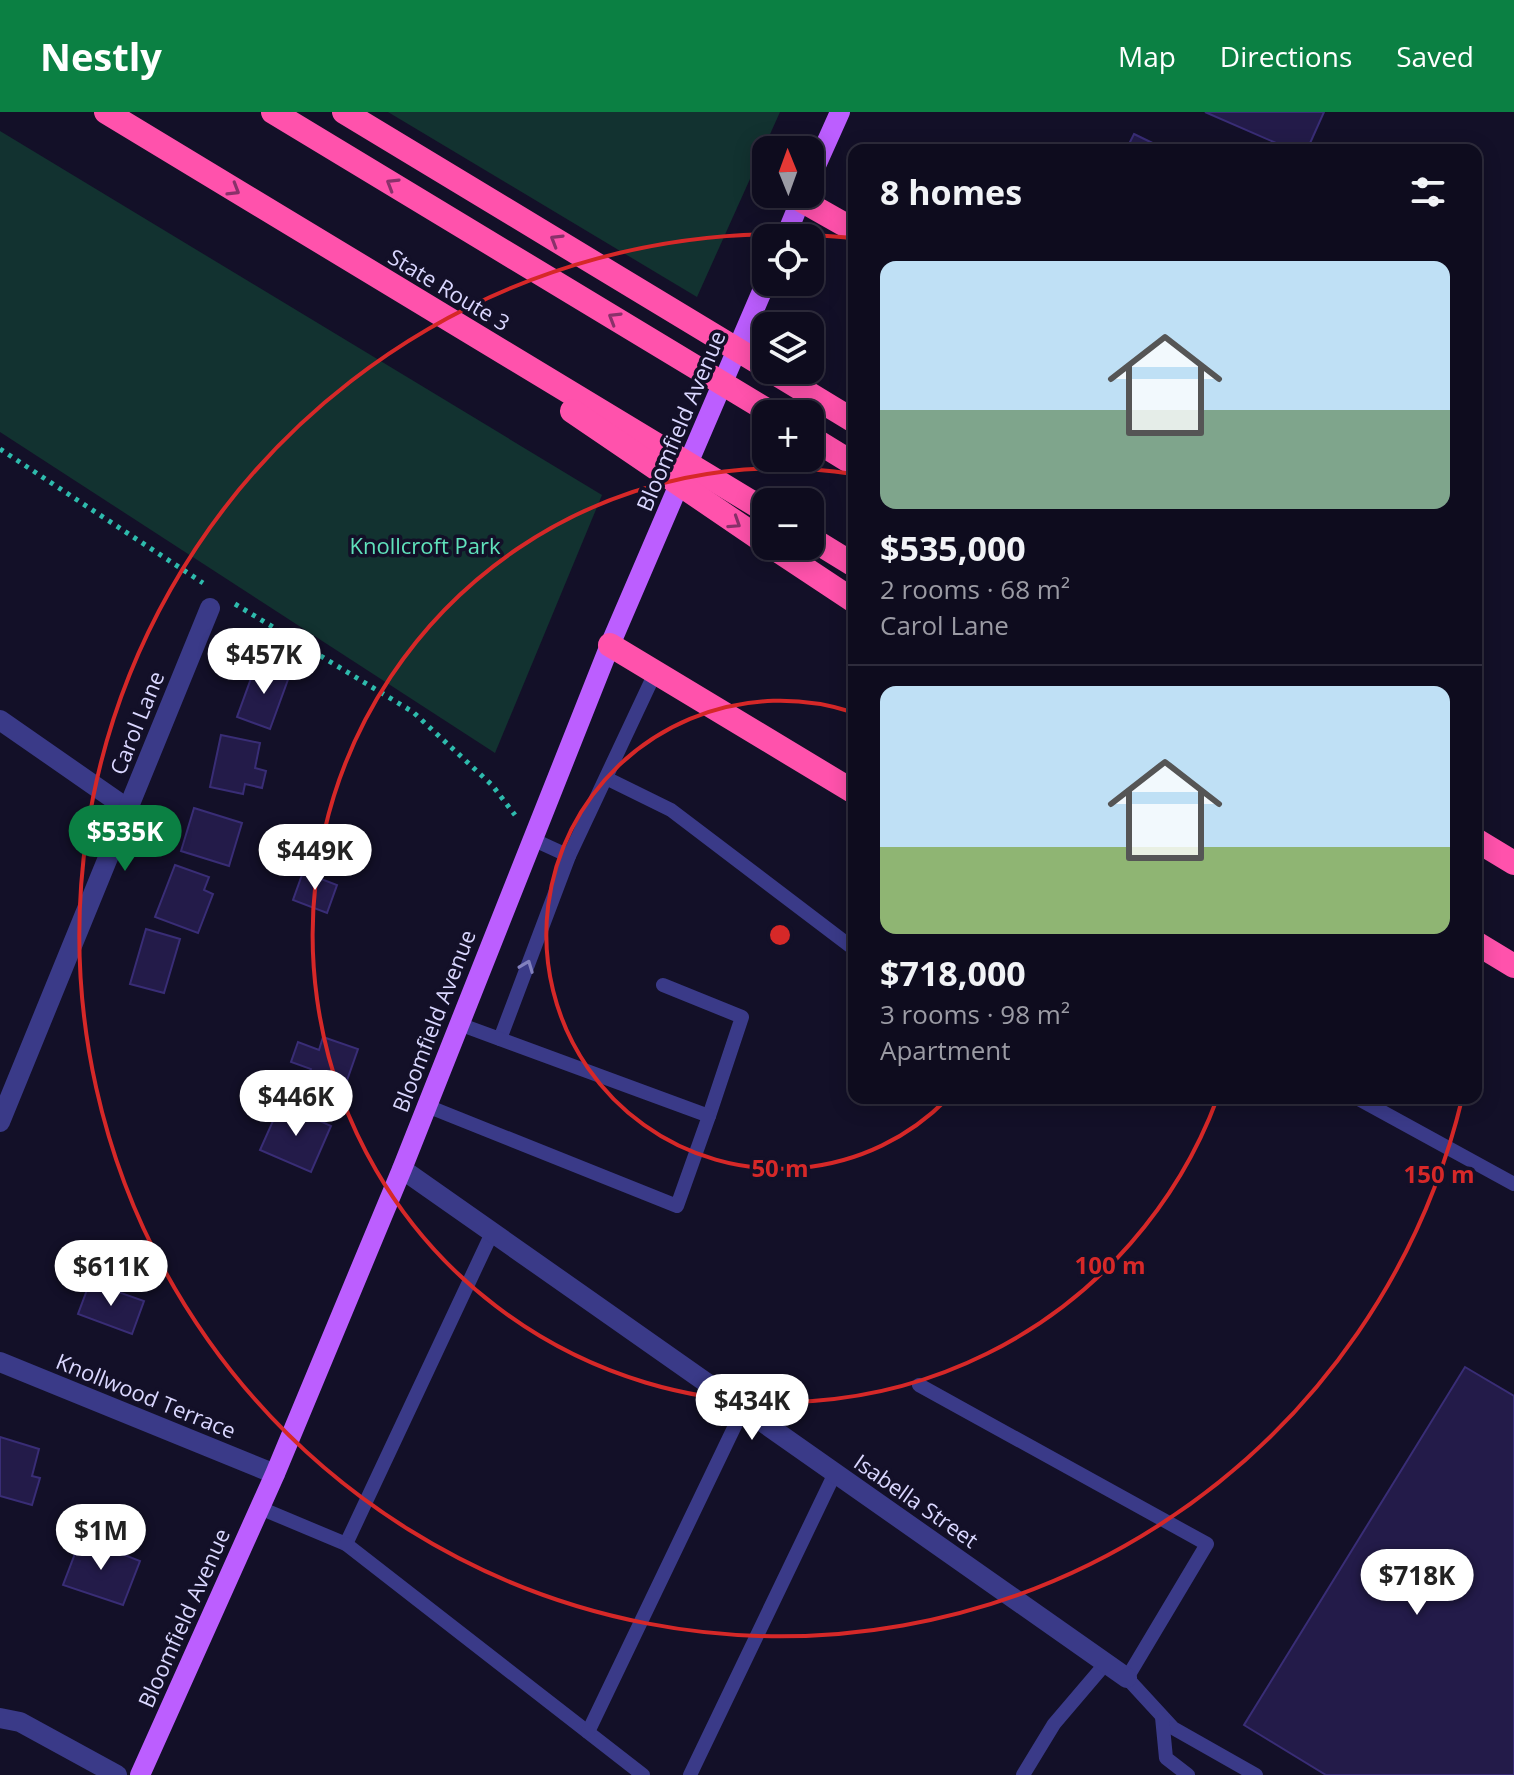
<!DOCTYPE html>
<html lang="en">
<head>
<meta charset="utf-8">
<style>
  :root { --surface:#0e0c1e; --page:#171527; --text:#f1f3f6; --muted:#9b9ba4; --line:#2e2c3c; --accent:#0b8043 }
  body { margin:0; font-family:"Open Sans",sans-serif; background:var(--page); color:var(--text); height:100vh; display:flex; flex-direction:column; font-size:30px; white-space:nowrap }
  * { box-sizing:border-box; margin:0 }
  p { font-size:26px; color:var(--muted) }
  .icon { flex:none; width:44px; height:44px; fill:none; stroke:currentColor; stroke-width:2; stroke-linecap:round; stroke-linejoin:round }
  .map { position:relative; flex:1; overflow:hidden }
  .drawer { position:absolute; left:848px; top:32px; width:634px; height:960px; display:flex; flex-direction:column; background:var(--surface); border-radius:16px; box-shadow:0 4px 20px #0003,0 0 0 2px var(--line) }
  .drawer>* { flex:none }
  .needle { width:52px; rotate:359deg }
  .fabs { position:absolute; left:752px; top:24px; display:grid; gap:16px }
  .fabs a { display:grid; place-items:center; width:72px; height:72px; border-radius:16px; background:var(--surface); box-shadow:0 4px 20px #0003,0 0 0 2px var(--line); font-size:40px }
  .price { position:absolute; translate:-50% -68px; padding:0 18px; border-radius:28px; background:#fff; color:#222; font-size:26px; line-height:52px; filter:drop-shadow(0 2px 4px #0008) }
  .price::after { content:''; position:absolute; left:50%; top:48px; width:24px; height:18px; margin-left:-12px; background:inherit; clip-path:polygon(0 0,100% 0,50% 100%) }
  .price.current { background:var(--accent); color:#fff }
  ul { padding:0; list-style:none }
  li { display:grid; align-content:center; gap:16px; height:424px; padding:0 32px }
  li+li { border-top:2px solid var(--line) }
  li span { display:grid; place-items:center; height:248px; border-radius:16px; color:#555 }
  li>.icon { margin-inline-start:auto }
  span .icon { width:144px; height:144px; fill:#fffc; stroke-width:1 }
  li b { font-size:34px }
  h2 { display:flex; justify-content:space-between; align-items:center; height:96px; padding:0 32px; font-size:34px }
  header { display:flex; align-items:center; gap:48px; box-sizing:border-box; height:112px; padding:0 40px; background:var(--accent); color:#fff }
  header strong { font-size:38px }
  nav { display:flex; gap:44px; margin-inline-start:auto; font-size:28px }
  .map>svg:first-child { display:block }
  .green { fill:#123230 }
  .building { fill:#231b49; stroke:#392d76; stroke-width:2 }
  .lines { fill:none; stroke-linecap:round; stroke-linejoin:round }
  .path { stroke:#2ebbad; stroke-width:5; stroke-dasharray:4 6; stroke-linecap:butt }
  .lane { stroke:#3a3a88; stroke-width:14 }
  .street { stroke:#3a3a88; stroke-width:20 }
  .primary { stroke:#bc5eff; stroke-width:20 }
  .highway { stroke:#ff52ac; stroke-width:24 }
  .oneway { stroke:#89316a }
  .oneway2 { stroke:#8281be }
  .ring { fill:none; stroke:#d62828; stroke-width:4 }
  .labels { text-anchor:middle; stroke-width:7; stroke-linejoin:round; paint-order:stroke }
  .street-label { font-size:22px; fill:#dad7ff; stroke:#131028 }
  .park-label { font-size:22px; fill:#60e2bc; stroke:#131028 }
  .centre { fill:#d62828; stroke:#131028; stroke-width:4 }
  .ring-label { font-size:24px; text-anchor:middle; font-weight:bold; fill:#d62828; stroke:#131028; stroke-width:7; stroke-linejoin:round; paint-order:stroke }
</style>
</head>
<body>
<header>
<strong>Nestly</strong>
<nav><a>Map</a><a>Directions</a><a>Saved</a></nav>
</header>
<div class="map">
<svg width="1514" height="1663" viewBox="0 0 1514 1663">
  <rect width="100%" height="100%" fill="#131028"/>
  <g class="green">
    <path d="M 388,0 L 780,0 L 697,185 Z"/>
    <path d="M 0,19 L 602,383 L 495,641 L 0,320 Z"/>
  </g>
  <g class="building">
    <path d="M 1205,0 L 1324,0 L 1307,38 L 1292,38 Z"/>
    <path d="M 1134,22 L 1167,38 L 1126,38 Z"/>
    <path d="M 257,550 L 290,562 L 270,617 L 237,605 Z"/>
    <path d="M 221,623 L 260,631 L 255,656 L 266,659 L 262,676 L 245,672 L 243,682 L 210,675 Z"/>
    <path d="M 194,696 L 242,711 L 229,754 L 181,739 Z"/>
    <path d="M 175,753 L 209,765 L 204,778 L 213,782 L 198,821 L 155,805 Z"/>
    <path d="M 303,760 L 337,773 L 327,801 L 293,788 Z"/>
    <path d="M 146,817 L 180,827 L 164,881 L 130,872 Z"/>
    <path d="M 323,925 L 358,937 L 338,994 L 302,981 L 311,957 L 291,950 L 298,930 L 319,938 Z"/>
    <path d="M 281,991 L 331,1014 L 311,1060 L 260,1038 Z"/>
    <path d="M 90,1170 L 144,1189 L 132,1222 L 78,1202 Z"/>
    <path d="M 1465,1255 L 1514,1284 L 1514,1663 L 1326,1663 L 1244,1613 Z"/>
    <path d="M 0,1325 L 39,1337 L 32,1364 L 40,1366 L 32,1393 L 0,1384 Z"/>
    <path d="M 81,1426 L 140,1449 L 123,1493 L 63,1473 Z"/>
  </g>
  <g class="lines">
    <g class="path">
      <path d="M 0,337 L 203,471"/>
      <path d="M 235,492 L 413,600 L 492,673 L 515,703"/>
    </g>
    <g class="lane">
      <path d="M 608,667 L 671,698 L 854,837"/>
      <path d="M 569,744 L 655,561"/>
      <path d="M 663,873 L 742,905 L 709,1004"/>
      <path d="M 500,927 L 569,744 L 532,727"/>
      <path d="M 1357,986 L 1514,1072"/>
      <path d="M 427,994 L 677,1094 L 709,1004 L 459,912"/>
      <path d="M 919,1273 L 1207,1432 L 1127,1566 L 1173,1616 L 1256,1663"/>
      <path d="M 260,1396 L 346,1432 L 492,1121"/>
      <path d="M 346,1432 L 643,1663"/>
      <path d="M 1162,1605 L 1166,1646 L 1188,1663"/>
      <path d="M 588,1620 L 743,1297"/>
      <path d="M 690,1663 L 835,1361"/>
      <path d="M 1023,1663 L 1054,1612 L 1106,1551"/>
    </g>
    <g class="street">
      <path d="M 0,608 L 128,697"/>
      <path d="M 0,1010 L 210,496"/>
      <path d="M 402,1057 L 1127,1566"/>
      <path d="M 0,1250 L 275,1362"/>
      <path d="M 0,1606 L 20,1610 L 117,1663"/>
    </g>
    <g class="primary">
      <path d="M 810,67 L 840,0"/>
      <path d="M 785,126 L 803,82"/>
      <path d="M 140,1663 L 275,1362 L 402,1057 L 610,533 L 766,170"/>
    </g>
    <g class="highway">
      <path d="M 106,0 L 766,399"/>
      <path d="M 273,0 L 773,302"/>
      <path d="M 344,0 L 766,255"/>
      <path d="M 801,88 L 854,118"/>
      <path d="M 770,258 L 854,309"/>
      <path d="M 572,299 L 766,431"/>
      <path d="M 810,325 L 854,352"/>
      <path d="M 810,426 L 854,453"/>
      <path d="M 771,434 L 854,489"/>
      <path d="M 610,533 L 854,680"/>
      <path d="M 1476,728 L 1514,751"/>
      <path d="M 1476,831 L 1514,854"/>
    </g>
  </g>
  <defs><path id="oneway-chevron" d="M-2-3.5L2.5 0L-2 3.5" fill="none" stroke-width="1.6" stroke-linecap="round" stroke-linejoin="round" transform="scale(2)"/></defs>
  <g class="oneway">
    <use href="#oneway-chevron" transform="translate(392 72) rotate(-149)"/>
    <use href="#oneway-chevron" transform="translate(234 78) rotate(31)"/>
    <use href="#oneway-chevron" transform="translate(556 128) rotate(-149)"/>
    <use href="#oneway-chevron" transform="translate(614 206) rotate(-149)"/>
    <use href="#oneway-chevron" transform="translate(735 411) rotate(33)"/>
  </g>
  <use class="oneway2" href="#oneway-chevron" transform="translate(527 854) rotate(-69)"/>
  <g class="ring">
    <path d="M947 987A234 234 0 1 1 852 600"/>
    <path d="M1217 987A467 467 0 1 1 853 362"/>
    <path d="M1462 987A701 701 0 1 1 853 126M1476 744A701 701 0 0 1 1476 902"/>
  </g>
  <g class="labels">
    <g class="street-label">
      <text transform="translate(449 178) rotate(31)" y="8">State Route 3</text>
      <text transform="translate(681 309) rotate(-67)" y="8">Bloomfield Avenue</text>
      <text transform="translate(137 611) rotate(-68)" y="8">Carol Lane</text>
      <text transform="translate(434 909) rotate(-69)" y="8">Bloomfield Avenue</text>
      <text transform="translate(146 1284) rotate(22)" y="8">Knollwood Terrace</text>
      <text transform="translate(916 1389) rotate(35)" y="8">Isabella Street</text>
      <text transform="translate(184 1506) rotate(-66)" y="8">Bloomfield Avenue</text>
    </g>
    <g class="park-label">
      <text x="425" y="442">Knollcroft Park</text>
    </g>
  </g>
  <circle cx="780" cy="823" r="12" class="centre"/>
  <g class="ring-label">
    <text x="780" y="1065">50 m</text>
    <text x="1439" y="1071">150 m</text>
    <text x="1110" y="1162">100 m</text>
  </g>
</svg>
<div class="fabs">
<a><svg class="needle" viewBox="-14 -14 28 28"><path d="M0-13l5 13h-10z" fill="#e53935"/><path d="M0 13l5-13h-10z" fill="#9b9ba4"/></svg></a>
<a><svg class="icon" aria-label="locate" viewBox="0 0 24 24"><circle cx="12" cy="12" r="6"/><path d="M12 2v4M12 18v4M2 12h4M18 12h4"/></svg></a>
<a><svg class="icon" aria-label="layers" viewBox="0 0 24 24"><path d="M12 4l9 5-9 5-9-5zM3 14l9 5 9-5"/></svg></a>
<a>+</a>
<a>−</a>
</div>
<b class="price" style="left:264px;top:584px">$457K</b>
<b class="price current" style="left:125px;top:761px">$535K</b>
<b class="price" style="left:315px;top:780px">$449K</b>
<b class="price" style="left:296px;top:1026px">$446K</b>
<b class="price" style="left:111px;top:1196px">$611K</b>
<b class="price" style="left:752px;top:1330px">$434K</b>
<b class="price" style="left:101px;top:1460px">$1M</b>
<b class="price" style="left:1417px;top:1505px">$718K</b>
<section class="drawer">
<h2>8 homes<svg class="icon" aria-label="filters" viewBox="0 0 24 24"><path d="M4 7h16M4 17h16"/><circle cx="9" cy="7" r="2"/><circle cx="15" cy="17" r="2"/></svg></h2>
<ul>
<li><span style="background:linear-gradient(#bfe0f5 60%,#7fa58c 0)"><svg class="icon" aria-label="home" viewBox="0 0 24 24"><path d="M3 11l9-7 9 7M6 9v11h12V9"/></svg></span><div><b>$535,000</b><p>2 rooms · 68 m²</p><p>Carol Lane</p></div></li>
<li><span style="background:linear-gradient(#bfe0f5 65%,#8fb573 0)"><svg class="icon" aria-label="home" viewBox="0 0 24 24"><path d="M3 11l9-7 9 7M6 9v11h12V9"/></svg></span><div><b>$718,000</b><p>3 rooms · 98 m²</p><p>Apartment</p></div></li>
</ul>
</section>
</div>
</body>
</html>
